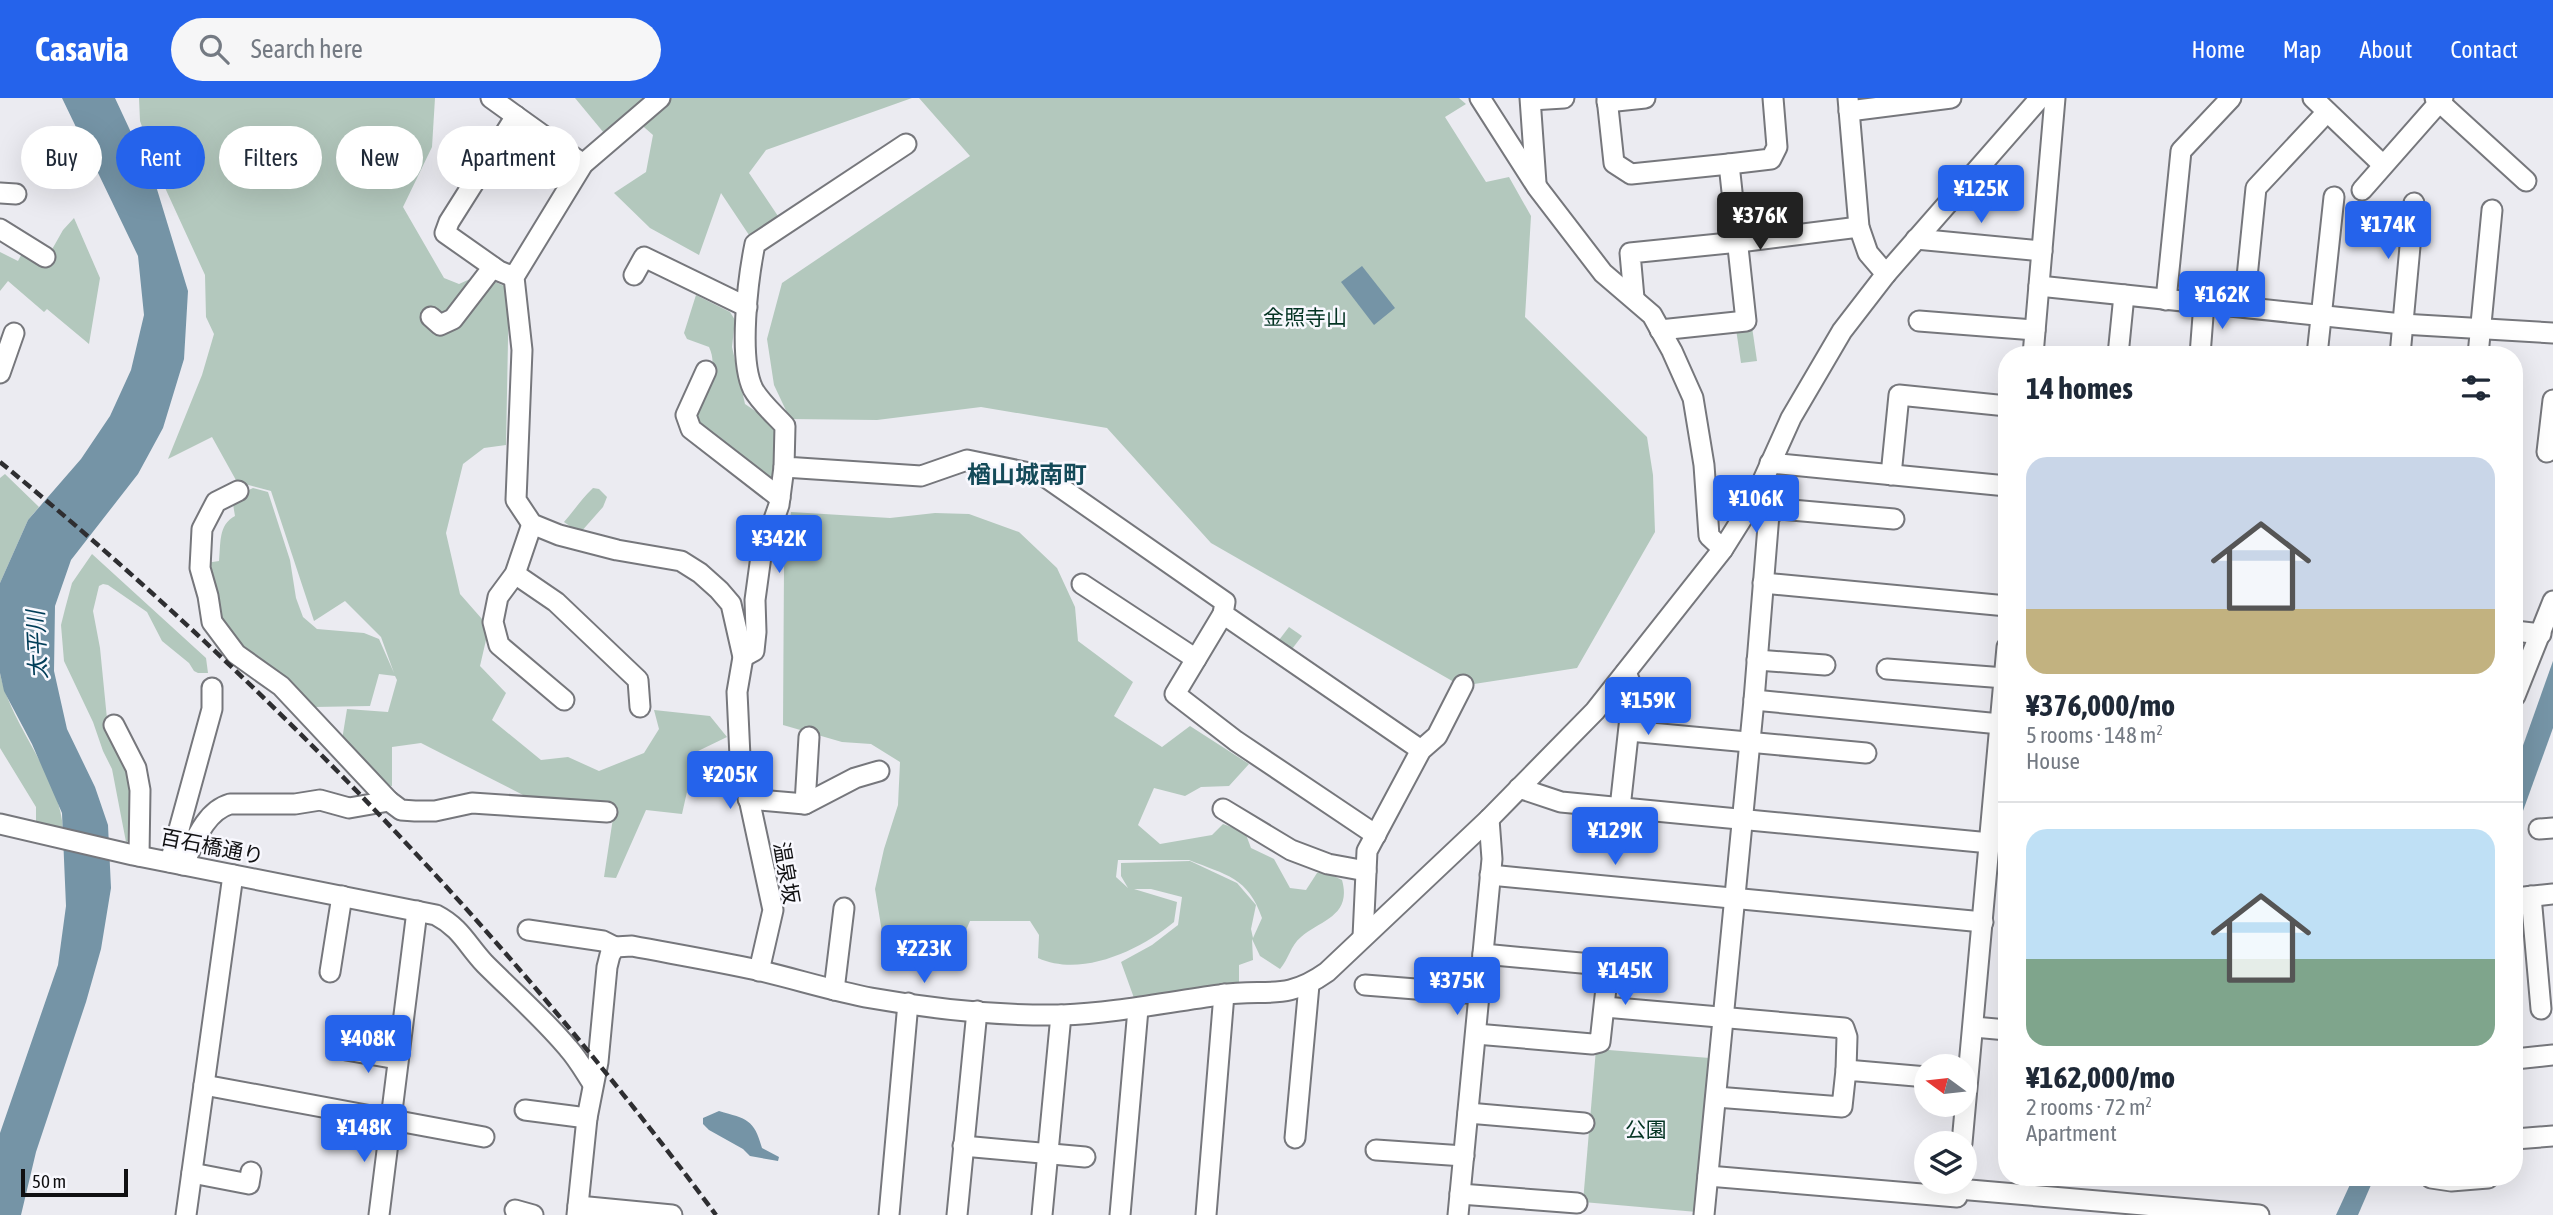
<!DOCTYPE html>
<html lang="en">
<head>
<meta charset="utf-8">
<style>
  :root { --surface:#fff; --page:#f6f6f7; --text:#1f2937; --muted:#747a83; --line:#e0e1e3; --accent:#2563eb }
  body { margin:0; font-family:"Asap Condensed","Noto Sans JP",sans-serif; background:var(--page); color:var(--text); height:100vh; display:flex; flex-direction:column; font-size:26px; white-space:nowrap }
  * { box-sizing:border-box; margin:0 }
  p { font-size:23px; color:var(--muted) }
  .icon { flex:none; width:38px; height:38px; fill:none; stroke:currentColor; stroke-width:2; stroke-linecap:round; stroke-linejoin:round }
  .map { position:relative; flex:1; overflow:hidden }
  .sheet { position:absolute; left:1998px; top:248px; width:525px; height:840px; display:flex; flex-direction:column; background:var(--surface); border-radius:28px; box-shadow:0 7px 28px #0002 }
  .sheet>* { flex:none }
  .hud { position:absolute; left:21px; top:28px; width:665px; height:63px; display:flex; gap:14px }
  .needle { width:46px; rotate:285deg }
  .fabs { position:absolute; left:1914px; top:956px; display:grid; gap:14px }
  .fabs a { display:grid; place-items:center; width:63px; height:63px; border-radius:50%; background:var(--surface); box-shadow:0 7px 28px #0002; font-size:35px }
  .scale { position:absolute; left:21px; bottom:18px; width:107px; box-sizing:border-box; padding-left:7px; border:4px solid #101012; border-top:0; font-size:19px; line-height:24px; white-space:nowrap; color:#101012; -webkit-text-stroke:5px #f8f8fe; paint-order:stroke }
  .price { position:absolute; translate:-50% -60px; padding:0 16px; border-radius:7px; background:var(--accent); color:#fff; font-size:23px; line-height:46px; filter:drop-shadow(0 2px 4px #0008) }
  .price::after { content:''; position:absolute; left:50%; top:42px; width:21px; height:16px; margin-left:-10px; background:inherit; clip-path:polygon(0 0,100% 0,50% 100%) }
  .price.active { background:#222; color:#fff }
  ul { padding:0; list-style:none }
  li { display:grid; align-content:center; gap:14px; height:371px; padding:0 28px }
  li+li { border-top:2px solid var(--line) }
  li span { display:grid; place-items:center; height:217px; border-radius:21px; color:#555 }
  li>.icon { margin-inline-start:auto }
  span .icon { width:126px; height:126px; fill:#fffc; stroke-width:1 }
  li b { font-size:30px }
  h2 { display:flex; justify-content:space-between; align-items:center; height:84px; padding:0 28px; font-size:30px }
  .pill { padding:0 24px; border-radius:32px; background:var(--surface); box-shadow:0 7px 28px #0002; font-size:24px; line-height:63px }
  .pill.active { background:var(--accent); color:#fff }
  header { display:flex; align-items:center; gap:42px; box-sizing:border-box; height:98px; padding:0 35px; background:var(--accent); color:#fff }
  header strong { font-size:33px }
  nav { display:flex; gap:38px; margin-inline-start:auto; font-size:24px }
  .search { width:490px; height:63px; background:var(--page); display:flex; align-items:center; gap:18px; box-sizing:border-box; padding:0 24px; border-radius:38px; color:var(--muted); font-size:26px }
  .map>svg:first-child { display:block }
  .green { fill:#b3c8bd; fill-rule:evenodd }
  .water { fill:#7594a6 }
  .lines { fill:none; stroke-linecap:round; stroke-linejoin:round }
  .minor-casing { stroke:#76777c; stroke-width:23 }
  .minor { stroke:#fff; stroke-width:19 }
  .rail { stroke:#2e2e31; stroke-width:4.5; stroke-dasharray:10 5; stroke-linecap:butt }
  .labels { text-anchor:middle; stroke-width:5; stroke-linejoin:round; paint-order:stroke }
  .park-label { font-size:21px; fill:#043423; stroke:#f8f8fe }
  .street-label { font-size:21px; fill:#101012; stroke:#f8f8fe }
  .water-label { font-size:23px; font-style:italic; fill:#003d58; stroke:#f8f8fe }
  .quarter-label { font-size:24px; font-weight:bold; fill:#144a59; stroke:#f8f8fe }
</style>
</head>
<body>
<header>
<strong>Casavia</strong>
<div class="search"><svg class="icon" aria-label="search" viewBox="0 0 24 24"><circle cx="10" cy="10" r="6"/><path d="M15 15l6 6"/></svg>Search here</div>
<nav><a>Home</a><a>Map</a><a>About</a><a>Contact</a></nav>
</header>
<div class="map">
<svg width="2553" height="1117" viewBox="0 0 2553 1117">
  <rect width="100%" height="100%" fill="#ebebf1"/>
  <g class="green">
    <path d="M 139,0 L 435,0 L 432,49 L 403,109 L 444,180 L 459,186 L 479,177 L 509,190 L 506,347 L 484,350 L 463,366 L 446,435 L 460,496 L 489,529 L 480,568 L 506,595 L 492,622 L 541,662 L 568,659 L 599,673 L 644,655 L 659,631 L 654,612 L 710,618 L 727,639 L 696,654 L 682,716 L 646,712 L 616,780 L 604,779 L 615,707 L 525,698 L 421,645 L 392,649 L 392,688 L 384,687 L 382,680 L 342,642 L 347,611 L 388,614 L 397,582 L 395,578 L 379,576 L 370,608 L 314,609 L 285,579 L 255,562 L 218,518 L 206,465 L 219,463 C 221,445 218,427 235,418 L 232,400 L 253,390 L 268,394 L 290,462 L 296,500 L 303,519 L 317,531 L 364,535 L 379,541 L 394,575 L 381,539 L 345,503 L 314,523 L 271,393 L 237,384 L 212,339 L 168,361 L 202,277 L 214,236 L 206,219 L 205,177 L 161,81 L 140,23 Z"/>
    <path d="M 575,0 L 654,0 L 604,35 Z"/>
    <path d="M 667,0 L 912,0 L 766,52 L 749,75 L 784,127 L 753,143 L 721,95 L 699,157 L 650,130 L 614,95 L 646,74 L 653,37 L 637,23 Z"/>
    <path d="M 919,0 L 1459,0 L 1466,6 L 1445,19 L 1486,84 L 1509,79 L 1531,118 L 1525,219 L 1647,339 L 1653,377 L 1655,434 L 1577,570 L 1461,588 L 1211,445 L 1107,330 L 981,309 L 877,322 L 790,321 L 774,287 L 767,241 L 782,185 L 970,58 Z"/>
    <path d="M 74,120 L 100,180 L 89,246 L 47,211 L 44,214 L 8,183 L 0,193 L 0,154 L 18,163 L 29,142 L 50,155 L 63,132 Z"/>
    <path d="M 696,197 L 730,214 L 735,222 L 732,249 L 745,306 L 774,326 L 778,334 L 774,385 L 701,333 L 693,315 C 703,294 720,272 709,249 L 687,241 L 684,235 Z"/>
    <path d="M 1752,229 L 1757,263 L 1741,265 L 1736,231 Z"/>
    <path d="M 5,376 L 39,409 L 28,422 L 0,485 L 0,380 Z"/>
    <path d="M 593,390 L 599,391 L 607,399 L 603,409 L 580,435 L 564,424 C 574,413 581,401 593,390 Z"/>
    <path d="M 791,414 L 890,420 L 935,415 L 969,416 L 1019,434 L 1057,470 L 1075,509 L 1078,543 L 1133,584 L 1114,618 L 1162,649 L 1190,628 L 1249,666 L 1229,688 L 1201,689 L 1185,698 L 1154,690 L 1138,727 L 1160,746 L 1212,737 L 1223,726 L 1245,734 L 1251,750 L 1274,761 L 1290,790 L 1306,792 L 1317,775 L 1325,774 L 1342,782 C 1352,818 1321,822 1301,839 C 1290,848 1289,861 1280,871 L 1260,858 L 1252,841 L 1253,862 L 1239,867 L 1239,886 L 1134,900 L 1121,864 L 1152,847 L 1178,827 L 1182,799 L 1151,791 L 1134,791 L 1177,804 L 1174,824 C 1140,852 1082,880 1038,860 L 1039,837 L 1030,823 L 970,823 L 955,857 L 905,858 L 882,834 L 875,791 L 884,751 L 898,707 L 900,664 L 871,646 L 842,644 L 783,627 L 784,469 ZM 1189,762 C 1226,777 1248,779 1262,820 L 1253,840 L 1251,831 L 1256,807 L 1237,785 L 1190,763 L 1121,765 L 1121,778 L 1128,790 L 1116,779 L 1118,762 Z"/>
    <path d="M 92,456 L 206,560 L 208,575 L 198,575 L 194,573 L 189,565 L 162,543 L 147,514 L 108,487 L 103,486 L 99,488 L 93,513 L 100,550 L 108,631 L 129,675 L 137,739 L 126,744 L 112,671 L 103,653 L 93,624 L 64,563 L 61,527 L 65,511 L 72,485 Z"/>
    <path d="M 1289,529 L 1302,538 L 1292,551 L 1279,542 Z"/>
    <path d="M 0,575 C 11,629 60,677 63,732 L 36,731 L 36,709 L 0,650 Z"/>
    <path d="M 1596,951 L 1710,960 L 1697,1114 L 1583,1104 Z"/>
  </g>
  <g class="water">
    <path d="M 62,0 L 115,0 L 156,88 L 188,193 L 184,261 L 163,330 L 138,376 L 71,462 L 55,508 L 54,573 L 67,631 L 95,689 L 108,727 L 111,790 L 101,851 L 86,904 L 36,1054 L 21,1117 L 0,1117 L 0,1035 L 58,867 L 66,808 L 62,715 L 32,646 L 4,593 L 0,575 L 0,485 L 28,422 L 81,361 L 110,318 L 131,272 L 144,217 L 138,158 Z"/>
    <path d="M 1362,168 L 1395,210 L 1374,227 L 1341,184 Z"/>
    <path d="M 2553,563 L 2553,630 L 2515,735 L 2515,670 Z"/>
    <path d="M 719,1013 C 747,1021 754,1021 762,1050 L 779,1059 L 778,1063 L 750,1058 L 743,1051 L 709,1032 L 703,1026 L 703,1020 Z"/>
    <path d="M 2353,1080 L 2374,1080 L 2358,1117 L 2336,1117 Z"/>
  </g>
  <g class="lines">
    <defs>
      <g id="minor">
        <path d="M 491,0 L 516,18"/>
        <path d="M 660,0 L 583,66 L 514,179 L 522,252 L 516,402 L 532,426 L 559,437 L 617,452 L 681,463 L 700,475 L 719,492 L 731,506 L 743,559 L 737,594 L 740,659 L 773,812 L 759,873"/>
        <path d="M 1480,0 L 1537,89 L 1603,175 L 1652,217 L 1672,253 L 1693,300 L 1704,367 L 1709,438 L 1723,451"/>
        <path d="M 1530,0 L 1536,85"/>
        <path d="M 1607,0 L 1614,65 L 1631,76 L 1729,66"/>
        <path d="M 1848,0 L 1859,129 L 1868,155 L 1886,176"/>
        <path d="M 2313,0 L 2383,67"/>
        <path d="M 2435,0 L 2526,83"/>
        <path d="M 1531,2 L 1564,0"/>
        <path d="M 1607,4 L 1645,0"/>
        <path d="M 1849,13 L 1951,0"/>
        <path d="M 906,46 L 755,146 C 748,180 738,260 753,291 C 760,304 775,317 785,328 L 784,369 L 921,378 L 967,362 L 1044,378 L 1225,504 L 1223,516 L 1421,652"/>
        <path d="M 2362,92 L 2443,0"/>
        <path d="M 0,95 L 16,96"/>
        <path d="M 0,131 L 45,159"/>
        <path d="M 1916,141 L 2042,153"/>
        <path d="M 634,177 L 644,159 L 747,209"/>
        <path d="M 514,179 L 499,173 L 445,135 L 449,124 L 516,18 L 583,66"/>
        <path d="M 2039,188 L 2402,226 L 2553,235"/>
        <path d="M 1634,200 L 1630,155 L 1739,144 L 1859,129"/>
        <path d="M 2166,202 L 2181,53 L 2231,0"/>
        <path d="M 2244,209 L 2256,90 L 2327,14"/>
        <path d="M 431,219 L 440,227 L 453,221 L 493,169"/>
        <path d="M 1919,223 L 2035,232"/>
        <path d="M 1660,232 L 1746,223 L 1729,66 L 1771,61 L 1777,49 L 1773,0"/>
        <path d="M 2033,257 L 2055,0"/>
        <path d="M 2118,257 L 2124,197"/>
        <path d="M 2200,257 L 2204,205"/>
        <path d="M 2317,257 L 2334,99"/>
        <path d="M 2400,257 L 2414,105"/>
        <path d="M 2478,257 L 2492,112"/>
        <path d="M 706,273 L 686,317 L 691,331 L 780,400"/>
        <path d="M 0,275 L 14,235"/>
        <path d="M 2547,354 L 2553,302"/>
        <path d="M 1770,365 L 2007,388"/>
        <path d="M 1891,377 L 1899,297 L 2007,308"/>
        <path d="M 238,393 L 216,404 L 202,431 L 200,470 L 208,498 L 212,524 L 236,556 L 281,588 L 389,703"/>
        <path d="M 1769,416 L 1780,411 L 1894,421"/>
        <path d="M 532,426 L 515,476 L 498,499 L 493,524 L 499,547 L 564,602"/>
        <path d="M 515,476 L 556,504 L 638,582 L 640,609"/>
        <path d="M 1763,485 L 2007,508"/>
        <path d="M 1082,486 L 1196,561"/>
        <path d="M 1223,516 L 1175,596 L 1236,643 L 1376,737"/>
        <path d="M 2515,533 L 2541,536"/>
        <path d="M 743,559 L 754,553 L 756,534 L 755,502 L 761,458 L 779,407 L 784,369"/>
        <path d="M 1757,562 L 1825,567"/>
        <path d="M 1887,571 L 2005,580"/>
        <path d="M 2515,598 L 2553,503"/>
        <path d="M 1754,602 L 2000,626"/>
        <path d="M 114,627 L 136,670 L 140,692 L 139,758"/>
        <path d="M 1629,633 L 1866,655"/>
        <path d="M 1519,690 L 1561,704 L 1990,745"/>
        <path d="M 748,701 L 805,706 L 855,680 L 879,673"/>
        <path d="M 805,706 L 809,639"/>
        <path d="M 1620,710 L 1633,592 L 1626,574"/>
        <path d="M 1223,711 L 1291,752 L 1328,766 L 1366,773"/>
        <path d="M 0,726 L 133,757 L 436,817 C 461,830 467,847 485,866 C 513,894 543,920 568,950 C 578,961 585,974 593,986"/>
        <path d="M 2539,731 L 2553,730"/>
        <path d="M 170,764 L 212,611 L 212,590"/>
        <path d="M 183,767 C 194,745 205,713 230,706 L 295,706 L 320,702 L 349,710 L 389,703 L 401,712 L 415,713 L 435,713 L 472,705 L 607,714"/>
        <path d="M 1490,777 L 1983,824"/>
        <path d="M 2531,798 L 2541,911"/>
        <path d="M 2515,800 L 2553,796"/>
        <path d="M 528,832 L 603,843 L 615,849"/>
        <path d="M 1363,839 L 1367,753 L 1421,652 L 1437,638 L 1463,587"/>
        <path d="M 330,874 L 342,798"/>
        <path d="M 1365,887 L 1479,896"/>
        <path d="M 834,892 L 844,810"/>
        <path d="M 1605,909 L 1844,930 L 1847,939 L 1846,972"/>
        <path d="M 1974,929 L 2007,932"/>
        <path d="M 1476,936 L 1592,946 L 1600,944 L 1608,872 L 1603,867 L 1483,856"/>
        <path d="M 346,952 L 397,961"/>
        <path d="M 2515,961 L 2553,957"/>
        <path d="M 204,987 L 484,1039"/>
        <path d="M 1716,999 L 1842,1009 L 1846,972 L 1927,979"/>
        <path d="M 525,1012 L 587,1020"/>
        <path d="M 1468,1015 L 1584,1025"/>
        <path d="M 1295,1040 L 1309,887"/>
        <path d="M 2515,1041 L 2553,1038"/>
        <path d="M 1962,1045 L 2007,549"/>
        <path d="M 963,1048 L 1085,1059"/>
        <path d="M 1376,1052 L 1464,1058"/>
        <path d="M 192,1075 L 249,1086 L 251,1074"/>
        <path d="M 1708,1078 L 1957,1099"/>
        <path d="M 2431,1080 L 2451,1083 L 2488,1080"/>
        <path d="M 1958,1091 L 2259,1117"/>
        <path d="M 1460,1096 L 1577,1105"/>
        <path d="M 578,1108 L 672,1117"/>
        <path d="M 515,1112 L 533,1117"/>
        <path d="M 186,1117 L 233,777"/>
        <path d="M 379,1117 L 417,813"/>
        <path d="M 577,1117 L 587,1020 L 598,964 L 607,869 L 610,857 L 615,849 L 632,848 C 674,856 716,863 757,872 C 796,881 833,893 871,900 C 933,911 999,918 1062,917 C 1116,915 1167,904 1220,897 C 1266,890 1285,904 1327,874 L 1489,721 L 1595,613 L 1723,451 L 1755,400 L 1791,320 L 1842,233 L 1886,176 L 2040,0"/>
        <path d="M 889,1117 L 908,905"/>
        <path d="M 957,1117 L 977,913"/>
        <path d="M 1042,1117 L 1061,917"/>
        <path d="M 1120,1117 L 1138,911"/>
        <path d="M 1206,1117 L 1224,896"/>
        <path d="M 1458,1117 L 1492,761 L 1489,721"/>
        <path d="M 1704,1117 L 1754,602 L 1769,416 L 1755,400"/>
      </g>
    </defs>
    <use href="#minor" class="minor-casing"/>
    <use href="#minor" class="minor"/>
    <path class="rail" d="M 0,364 C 269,585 509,838 716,1117"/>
  </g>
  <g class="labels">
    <g class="park-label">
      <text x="1305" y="227">金照寺山</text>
      <text x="1646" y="1039">公園</text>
    </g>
    <g class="street-label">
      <text transform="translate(212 749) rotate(11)" y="7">百石橋通り</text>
      <text transform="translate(786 775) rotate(80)" y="7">温泉坂</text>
    </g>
    <g class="water-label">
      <text transform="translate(37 547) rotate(-93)" y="8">太平川</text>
    </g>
    <g class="quarter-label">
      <text x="1027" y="385">楢山城南町</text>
    </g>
  </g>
</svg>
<div class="fabs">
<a><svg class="needle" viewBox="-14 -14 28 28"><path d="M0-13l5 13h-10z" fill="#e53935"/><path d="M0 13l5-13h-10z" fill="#747a83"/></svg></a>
<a><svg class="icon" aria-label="layers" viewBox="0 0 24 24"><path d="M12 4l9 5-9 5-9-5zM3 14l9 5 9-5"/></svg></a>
</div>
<div class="scale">50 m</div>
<b class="price" style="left:1981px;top:127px">¥125K</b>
<b class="price active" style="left:1760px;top:154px">¥376K</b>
<b class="price" style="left:2388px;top:163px">¥174K</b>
<b class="price" style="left:2222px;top:233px">¥162K</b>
<b class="price" style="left:1756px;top:437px">¥106K</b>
<b class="price" style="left:779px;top:477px">¥342K</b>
<b class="price" style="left:1648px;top:639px">¥159K</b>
<b class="price" style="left:730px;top:713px">¥205K</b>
<b class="price" style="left:1615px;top:769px">¥129K</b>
<b class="price" style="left:924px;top:887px">¥223K</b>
<b class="price" style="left:1625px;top:909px">¥145K</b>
<b class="price" style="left:1457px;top:919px">¥375K</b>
<b class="price" style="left:368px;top:977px">¥408K</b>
<b class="price" style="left:364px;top:1066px">¥148K</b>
<div class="hud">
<a class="pill">Buy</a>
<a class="pill active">Rent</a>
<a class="pill">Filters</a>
<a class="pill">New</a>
<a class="pill">Apartment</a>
</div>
<section class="sheet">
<h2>14 homes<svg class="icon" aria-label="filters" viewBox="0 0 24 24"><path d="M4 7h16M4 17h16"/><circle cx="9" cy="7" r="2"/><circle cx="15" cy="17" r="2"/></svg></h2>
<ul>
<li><span style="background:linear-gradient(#c9d6e8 70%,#c2b280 0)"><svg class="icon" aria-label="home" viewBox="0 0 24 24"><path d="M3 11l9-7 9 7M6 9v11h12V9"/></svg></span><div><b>¥376,000/mo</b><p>5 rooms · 148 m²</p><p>House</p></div></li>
<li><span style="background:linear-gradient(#bfe0f5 60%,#7fa58c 0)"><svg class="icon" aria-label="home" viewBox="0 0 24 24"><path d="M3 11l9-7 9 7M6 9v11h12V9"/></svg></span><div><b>¥162,000/mo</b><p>2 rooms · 72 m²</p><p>Apartment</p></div></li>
</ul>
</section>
</div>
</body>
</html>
